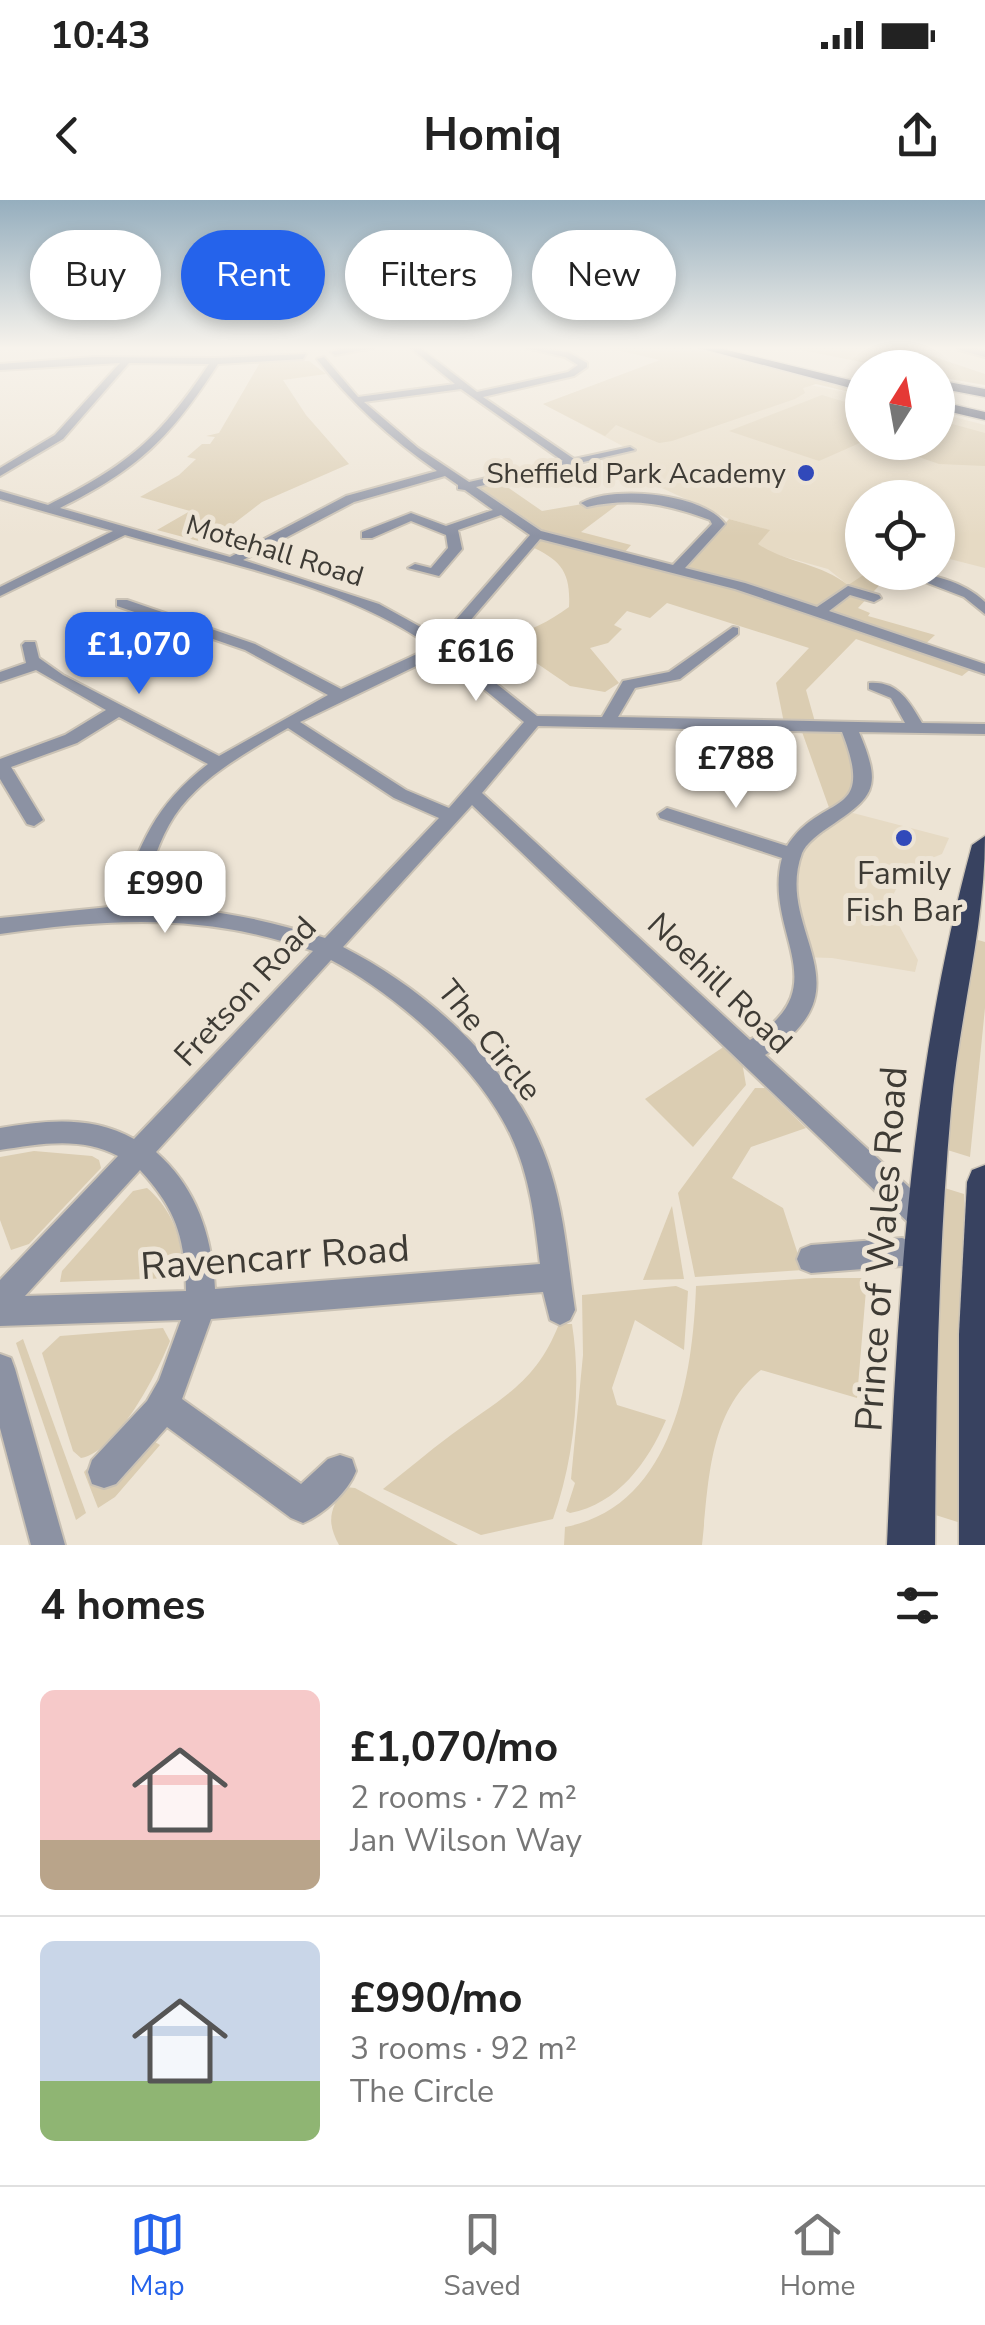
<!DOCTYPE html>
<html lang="en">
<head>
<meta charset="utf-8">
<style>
  :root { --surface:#fff; --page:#f2f2f2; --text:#222; --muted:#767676; --line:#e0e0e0; --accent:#2563eb }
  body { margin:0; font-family:"Nunito Sans",sans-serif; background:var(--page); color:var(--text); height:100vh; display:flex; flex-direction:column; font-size:38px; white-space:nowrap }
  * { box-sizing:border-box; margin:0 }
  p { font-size:32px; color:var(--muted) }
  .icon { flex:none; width:55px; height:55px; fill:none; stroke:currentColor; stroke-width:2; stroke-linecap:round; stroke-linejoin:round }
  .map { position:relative; height:1345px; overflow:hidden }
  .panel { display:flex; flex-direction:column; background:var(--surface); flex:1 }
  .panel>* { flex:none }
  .banner { position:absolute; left:30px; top:30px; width:925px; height:90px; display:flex; gap:20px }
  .needle { width:65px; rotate:11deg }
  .fabs { position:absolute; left:845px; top:150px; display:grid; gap:20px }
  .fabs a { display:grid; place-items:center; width:110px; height:110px; border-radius:50%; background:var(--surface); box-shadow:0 5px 15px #0003; font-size:50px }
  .price { position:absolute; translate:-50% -85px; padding:0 22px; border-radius:20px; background:#fff; color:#222; font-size:32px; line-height:65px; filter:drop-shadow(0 2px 5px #0008) }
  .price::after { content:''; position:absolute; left:50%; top:60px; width:30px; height:22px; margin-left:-15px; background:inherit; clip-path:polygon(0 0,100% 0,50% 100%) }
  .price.active { background:var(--accent); color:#fff }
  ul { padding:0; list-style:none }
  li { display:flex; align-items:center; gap:30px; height:250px; padding:0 40px }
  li+li { border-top:2px solid var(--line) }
  li span { display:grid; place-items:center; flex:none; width:280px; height:200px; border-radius:15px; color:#555 }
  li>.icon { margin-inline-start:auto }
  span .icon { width:120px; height:120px; fill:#fffc; stroke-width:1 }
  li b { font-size:42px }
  h2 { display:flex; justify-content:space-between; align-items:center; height:120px; padding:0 40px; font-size:42px }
  .pill { padding:0 35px; border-radius:45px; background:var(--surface); box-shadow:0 5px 15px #0003; font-size:35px; line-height:90px }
  .pill.active { background:var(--accent); color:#fff }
  .status { display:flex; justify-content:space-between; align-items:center; height:70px; padding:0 50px; background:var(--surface); direction:ltr }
  .status svg { height:28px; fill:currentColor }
  header { display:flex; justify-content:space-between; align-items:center; height:130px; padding:0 40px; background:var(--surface); font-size:45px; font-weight:700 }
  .tabs { display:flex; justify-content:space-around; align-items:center; height:140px; border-top:2px solid var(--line); background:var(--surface); font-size:28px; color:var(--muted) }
  .tabs a { display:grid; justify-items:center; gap:5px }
  .tabs .active { color:var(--accent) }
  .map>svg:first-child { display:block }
  .built { fill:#e6dac4 }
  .green { fill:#dbcdb2 }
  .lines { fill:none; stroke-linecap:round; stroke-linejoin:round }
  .minor-casing { stroke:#cac2b5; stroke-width:4 }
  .tertiary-casing { stroke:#cac2b5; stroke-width:4 }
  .trunk-casing { stroke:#cac2b5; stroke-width:3 }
  .minor { fill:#8c92a3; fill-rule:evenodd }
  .tertiary { fill:#8c92a3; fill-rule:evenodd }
  .trunk { fill:#384260; fill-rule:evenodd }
  .poi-dot { fill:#3149ba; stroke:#ede4d5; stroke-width:4 }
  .labels { text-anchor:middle; stroke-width:10; stroke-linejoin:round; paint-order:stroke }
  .far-poi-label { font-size:28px; fill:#3e3b35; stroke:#ede4d5; text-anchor:end }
  .far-street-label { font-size:28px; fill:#3e3b35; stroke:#ede4d5 }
  .poi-label { font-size:32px; fill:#3e3b35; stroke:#ede4d5 }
  .street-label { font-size:32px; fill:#3e3b35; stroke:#ede4d5 }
  .near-street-label { font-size:38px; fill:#3e3b35; stroke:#ede4d5 }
</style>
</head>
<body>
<div class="status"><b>10:43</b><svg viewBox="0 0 49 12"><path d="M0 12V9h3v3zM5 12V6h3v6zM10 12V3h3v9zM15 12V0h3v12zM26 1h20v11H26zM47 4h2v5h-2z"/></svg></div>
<header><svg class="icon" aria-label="back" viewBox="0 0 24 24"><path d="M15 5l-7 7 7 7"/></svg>Homiq<svg class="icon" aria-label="share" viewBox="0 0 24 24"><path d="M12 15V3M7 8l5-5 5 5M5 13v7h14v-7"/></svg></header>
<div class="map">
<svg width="985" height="1345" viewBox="0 0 985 1345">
  <rect width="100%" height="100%" fill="#ede4d5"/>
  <g class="built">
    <path d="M 668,158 L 862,195 L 862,242 L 938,242 L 938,213 L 985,225 L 985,368 L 938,356 L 938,298 L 862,298 L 862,372 L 866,373 L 848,385 L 828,369 L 771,353 L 757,344 L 769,330 L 729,319 L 599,259 L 634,252 L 543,204 Z"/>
    <path d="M 853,613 L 949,638 L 942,654 L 907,668 L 891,699 L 896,720 L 918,760 L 915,772 L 832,758 L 799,757 L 785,656 L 832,616 Z"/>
  </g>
  <g class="green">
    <path d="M 608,148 L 690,148 L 862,188 L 862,195 L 816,184 L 803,188 L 805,193 L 795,199 L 672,241 L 659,243 L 616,225 L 605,236 L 543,204 L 660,160 Z"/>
    <path d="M 791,148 L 908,148 L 985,174 L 985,185 L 938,177 L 938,168 L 886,167 Z"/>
    <path d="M 261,161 L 309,161 L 326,174 L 283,180 L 306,215 L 349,264 L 262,302 L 228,328 L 269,341 L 236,351 L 157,330 L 190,311 L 140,297 L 179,275 L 196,259 L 187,257 L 202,244 L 210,244 L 215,237 L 206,236 L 219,233 Z"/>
    <path d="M 822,195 L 862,207 L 862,242 L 819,261 L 729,231 Z"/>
    <path d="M 938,220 L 985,233 L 985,266 L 939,264 L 879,243 L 938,242 Z"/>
    <path d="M 497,280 L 542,311 L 629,296 L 581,332 L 631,345 L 624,353 L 686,367 L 729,319 L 770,330 L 758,344 C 787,363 820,363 848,385 L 866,373 L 891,373 L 858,408 L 870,413 L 868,416 L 935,435 L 920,449 L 972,468 L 962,476 L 856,439 L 806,490 L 817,529 L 847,529 L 858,598 L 832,616 L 801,529 L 785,528 L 776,483 L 809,448 L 667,403 L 650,418 L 627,411 L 614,425 L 622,429 L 608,443 L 590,448 L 619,483 L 605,492 L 570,486 L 513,447 L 469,454 L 462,445 L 463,440 C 505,442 536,431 569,407 C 571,372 561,360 530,346 L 538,336 L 468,287 Z"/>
    <path d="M 971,738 L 985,742 L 985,808 L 970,957 L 941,948 Z"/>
    <path d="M 725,846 L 742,862 L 746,885 L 693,947 L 645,899 Z"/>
    <path d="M 755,888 L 765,888 L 806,928 L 751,947 L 732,978 L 783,1008 L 803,1070 L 695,1077 L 678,993 Z"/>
    <path d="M 34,951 L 92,956 L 99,960 L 101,968 L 29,1044 L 11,1050 L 0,1020 L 0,957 Z"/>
    <path d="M 935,985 L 964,994 L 964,1324 L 926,1312 Z"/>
    <path d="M 147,988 C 170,1007 187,1043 179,1073 L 173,1078 L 60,1082 L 62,1071 L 133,991 Z"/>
    <path d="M 672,1006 L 684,1079 L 643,1080 L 671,1008 Z"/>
    <path d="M 815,1078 L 867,1078 L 857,1198 L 761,1170 C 708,1212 709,1282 702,1345 L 564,1345 L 565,1327 C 673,1307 693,1176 696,1086 Z"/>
    <path d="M 676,1086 L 688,1091 L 684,1150 L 635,1120 L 612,1188 L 617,1205 L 666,1220 C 648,1262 618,1304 570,1313 L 566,1311 L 575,1283 L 571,1279 L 583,1155 L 582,1095 Z"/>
    <path d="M 559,1124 L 572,1124 C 582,1186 574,1260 553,1319 L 481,1335 L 383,1289 C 406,1271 428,1252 451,1235 C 500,1198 535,1185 559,1124 Z"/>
    <path d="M 163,1128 L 170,1141 C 157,1173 118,1251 81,1258 L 73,1251 L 42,1153 L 60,1136 Z"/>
    <path d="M 23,1139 L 86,1313 L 76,1320 L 16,1143 Z"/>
    <path d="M 160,1188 L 101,1264 L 115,1286 L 155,1242 L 160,1245 L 115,1297 L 98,1308 L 84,1272 Z"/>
    <path d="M 345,1287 L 355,1288 L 458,1345 L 339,1345 C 326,1321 330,1309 345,1287 Z"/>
  </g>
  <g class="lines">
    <defs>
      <g id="minor">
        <path d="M 347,148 L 374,148 L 335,155 L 331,152 Z"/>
        <path d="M 411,148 L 420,148 L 477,192 L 568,172 L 578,165 L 565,157 L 526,148 L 568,152 L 587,163 L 587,167 L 574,176 L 483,197 L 574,259 L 630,247 L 635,250 L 476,287 L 541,331 L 673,365 L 712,324 L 710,320 C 667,304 632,297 587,307 L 581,303 C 613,285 703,293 725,324 L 685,368 L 745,383 L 817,407 L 848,386 L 879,395 L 881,398 L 874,402 L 850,395 L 829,411 L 985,464 L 985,474 L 735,389 L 540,339 L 457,436 L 444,442 L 537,516 L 602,517 L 623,481 L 669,472 L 733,427 L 738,428 L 738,434 L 680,479 L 635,488 L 618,517 L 905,523 L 891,498 L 869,489 L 869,483 C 898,481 909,501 922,523 L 985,524 L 985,534 L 859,532 C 884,591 873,597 823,631 C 815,637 806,644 802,653 C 773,731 873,788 765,855 L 934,1010 L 938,1019 L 934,1028 L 924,1032 L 914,1028 L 472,605 L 343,747 C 433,793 521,874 551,973 C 565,1018 568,1064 575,1110 L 570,1120 L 560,1125 L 550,1120 L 543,1092 L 211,1119 L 182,1199 L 301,1284 L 328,1259 L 340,1255 L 352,1259 L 356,1271 C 348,1292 324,1314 303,1323 L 291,1318 L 167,1227 L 116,1284 L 104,1288 L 92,1284 L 88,1272 L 92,1260 L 147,1201 L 159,1180 L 181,1120 L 0,1126 L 0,1080 L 118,956 C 81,936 39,944 0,950 L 0,928 C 45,920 92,915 134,939 L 313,751 C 206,713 111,718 0,734 L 0,718 L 119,706 C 140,643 154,606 208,564 L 119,517 L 77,543 L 11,567 L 43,620 L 34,626 L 27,624 L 0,579 L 0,559 L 65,535 L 106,510 L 36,470 L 0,482 L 0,472 L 26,463 L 22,445 L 25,442 L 35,442 L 39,458 L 63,475 L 219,556 L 328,495 L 245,450 L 117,406 L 117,400 L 127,400 L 255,444 L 341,489 L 432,447 C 344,385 227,364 125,335 L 0,396 L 0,387 L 113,331 L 0,299 L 0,291 L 48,305 C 127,266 161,237 209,164 L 129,163 L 63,239 L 0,276 L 0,268 L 55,235 L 120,163 L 0,170 L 0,164 L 94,157 L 215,158 L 306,154 L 303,159 L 218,164 C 171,237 139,269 60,308 L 230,357 L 346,296 L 437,271 C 391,239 351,203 317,159 L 324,157 L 358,197 L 455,184 ZM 461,189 L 563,261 L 469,282 L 418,248 L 364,202 ZM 445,276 L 458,285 L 458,289 L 465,290 L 493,310 L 446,326 L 411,313 L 362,332 L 362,338 L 372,338 L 411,321 L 446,335 L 448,348 L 431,368 L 415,364 L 408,368 L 439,376 L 462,349 L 458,330 L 501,315 L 530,335 L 447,430 L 435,435 L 379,404 L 243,360 L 354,302 ZM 441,454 L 524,522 L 449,608 L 406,590 L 300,522 ZM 538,526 L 842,532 C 877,621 822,591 787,646 L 667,608 L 658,614 L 660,618 L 782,658 C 762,733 840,786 750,840 L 482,593 ZM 288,528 L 394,598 L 439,618 L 325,738 C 261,718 207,708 140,705 C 148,678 155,650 169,625 C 193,581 245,553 288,528 ZM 331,760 C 397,795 479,867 511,936 C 530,976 535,1021 540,1064 L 215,1089 C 212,1036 197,988 156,952 ZM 140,970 C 176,1009 185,1037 186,1091 L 25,1096 Z"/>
        <path d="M 958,148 L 985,151 L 985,157 L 959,150 Z"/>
        <path d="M 899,372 C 927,372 964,381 985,402 L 985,414 L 964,397 Z"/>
        <path d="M 902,1038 L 931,1048 L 935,1058 L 931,1068 L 921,1072 L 902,1066 L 811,1073 L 801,1069 L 797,1059 L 801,1049 L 811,1045 Z"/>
      </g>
      <path id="tertiary" d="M 0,1154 L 11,1158 L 15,1169 L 65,1345 L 31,1345 L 0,1228 Z"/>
      <g id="trunk">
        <path d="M 699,148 L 719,148 L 862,183 L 862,191 Z"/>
        <path d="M 938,180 L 985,189 L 985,197 L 938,188 Z"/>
        <path d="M 938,201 L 985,212 L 985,220 L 938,209 Z"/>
        <path d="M 985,636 C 985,728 959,817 951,909 C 938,1054 936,1199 935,1345 L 887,1345 C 897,1108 909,875 972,645 Z"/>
        <path d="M 985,965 L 985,1345 L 959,1345 L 959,1134 L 967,982 L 972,970 Z"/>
      </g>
    </defs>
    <use href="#minor" class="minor-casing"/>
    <use href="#tertiary" class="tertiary-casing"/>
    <use href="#trunk" class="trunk-casing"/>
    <use href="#minor" class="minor"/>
    <use href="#tertiary" class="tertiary"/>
    <use href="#trunk" class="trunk"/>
  </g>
  <linearGradient id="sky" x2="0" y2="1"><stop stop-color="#95aebe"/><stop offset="0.44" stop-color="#f7f3ec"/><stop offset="1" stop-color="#f7f3ec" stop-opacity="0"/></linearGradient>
  <rect width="985" height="336" fill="url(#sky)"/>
  <g class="poi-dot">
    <circle cx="806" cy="273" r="10"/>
    <circle cx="904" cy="638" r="10"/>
  </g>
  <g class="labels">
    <g class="far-poi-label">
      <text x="786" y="283">Sheffield Park Academy</text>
    </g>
    <g class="far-street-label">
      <text transform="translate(275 350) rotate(17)" y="10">Motehall Road</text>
    </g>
    <g class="poi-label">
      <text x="904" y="684">Family<tspan x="904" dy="37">Fish Bar</tspan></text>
    </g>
    <g class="street-label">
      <text transform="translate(720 783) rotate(44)" y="11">Noehill Road</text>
      <text transform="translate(245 791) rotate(-47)" y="11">Fretson Road</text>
      <text transform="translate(490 840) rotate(51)" y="11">The Circle</text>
    </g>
    <g class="near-street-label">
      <text transform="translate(881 1049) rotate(-86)" y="13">Prince of Wales Road</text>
      <text transform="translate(275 1057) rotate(-4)" y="13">Ravencarr Road</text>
    </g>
  </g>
</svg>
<div class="fabs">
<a><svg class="needle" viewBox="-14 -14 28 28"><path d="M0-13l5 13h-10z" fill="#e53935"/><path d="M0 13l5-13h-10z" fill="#767676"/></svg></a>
<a><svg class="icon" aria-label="locate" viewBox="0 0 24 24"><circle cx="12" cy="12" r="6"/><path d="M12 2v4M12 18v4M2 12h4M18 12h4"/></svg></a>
</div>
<b class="price active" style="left:139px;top:497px">£1,070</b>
<b class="price" style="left:476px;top:504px">£616</b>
<b class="price" style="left:736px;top:611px">£788</b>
<b class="price" style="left:165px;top:736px">£990</b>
<div class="banner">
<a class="pill">Buy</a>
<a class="pill active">Rent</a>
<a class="pill">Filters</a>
<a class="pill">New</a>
</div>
</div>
<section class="panel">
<h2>4 homes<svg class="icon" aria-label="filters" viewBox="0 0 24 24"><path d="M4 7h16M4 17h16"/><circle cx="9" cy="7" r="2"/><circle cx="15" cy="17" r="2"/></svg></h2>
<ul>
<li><span style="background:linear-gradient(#f6c9c9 75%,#b9a48a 0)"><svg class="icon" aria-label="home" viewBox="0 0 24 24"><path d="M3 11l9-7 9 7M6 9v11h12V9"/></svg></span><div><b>£1,070/mo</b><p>2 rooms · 72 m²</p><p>Jan Wilson Way</p></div></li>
<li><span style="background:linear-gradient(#c9d6e8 70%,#8fb573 0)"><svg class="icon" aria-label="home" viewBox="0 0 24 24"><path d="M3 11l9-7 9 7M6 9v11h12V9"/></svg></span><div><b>£990/mo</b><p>3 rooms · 92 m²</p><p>The Circle</p></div></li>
</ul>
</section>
<nav class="tabs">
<a class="active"><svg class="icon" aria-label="map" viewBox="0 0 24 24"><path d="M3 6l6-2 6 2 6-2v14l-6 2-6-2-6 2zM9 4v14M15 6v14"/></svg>Map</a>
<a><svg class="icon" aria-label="saved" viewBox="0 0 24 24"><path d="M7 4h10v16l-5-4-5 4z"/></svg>Saved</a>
<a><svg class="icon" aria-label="home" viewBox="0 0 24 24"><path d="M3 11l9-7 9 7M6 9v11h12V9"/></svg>Home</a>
</nav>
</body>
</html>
